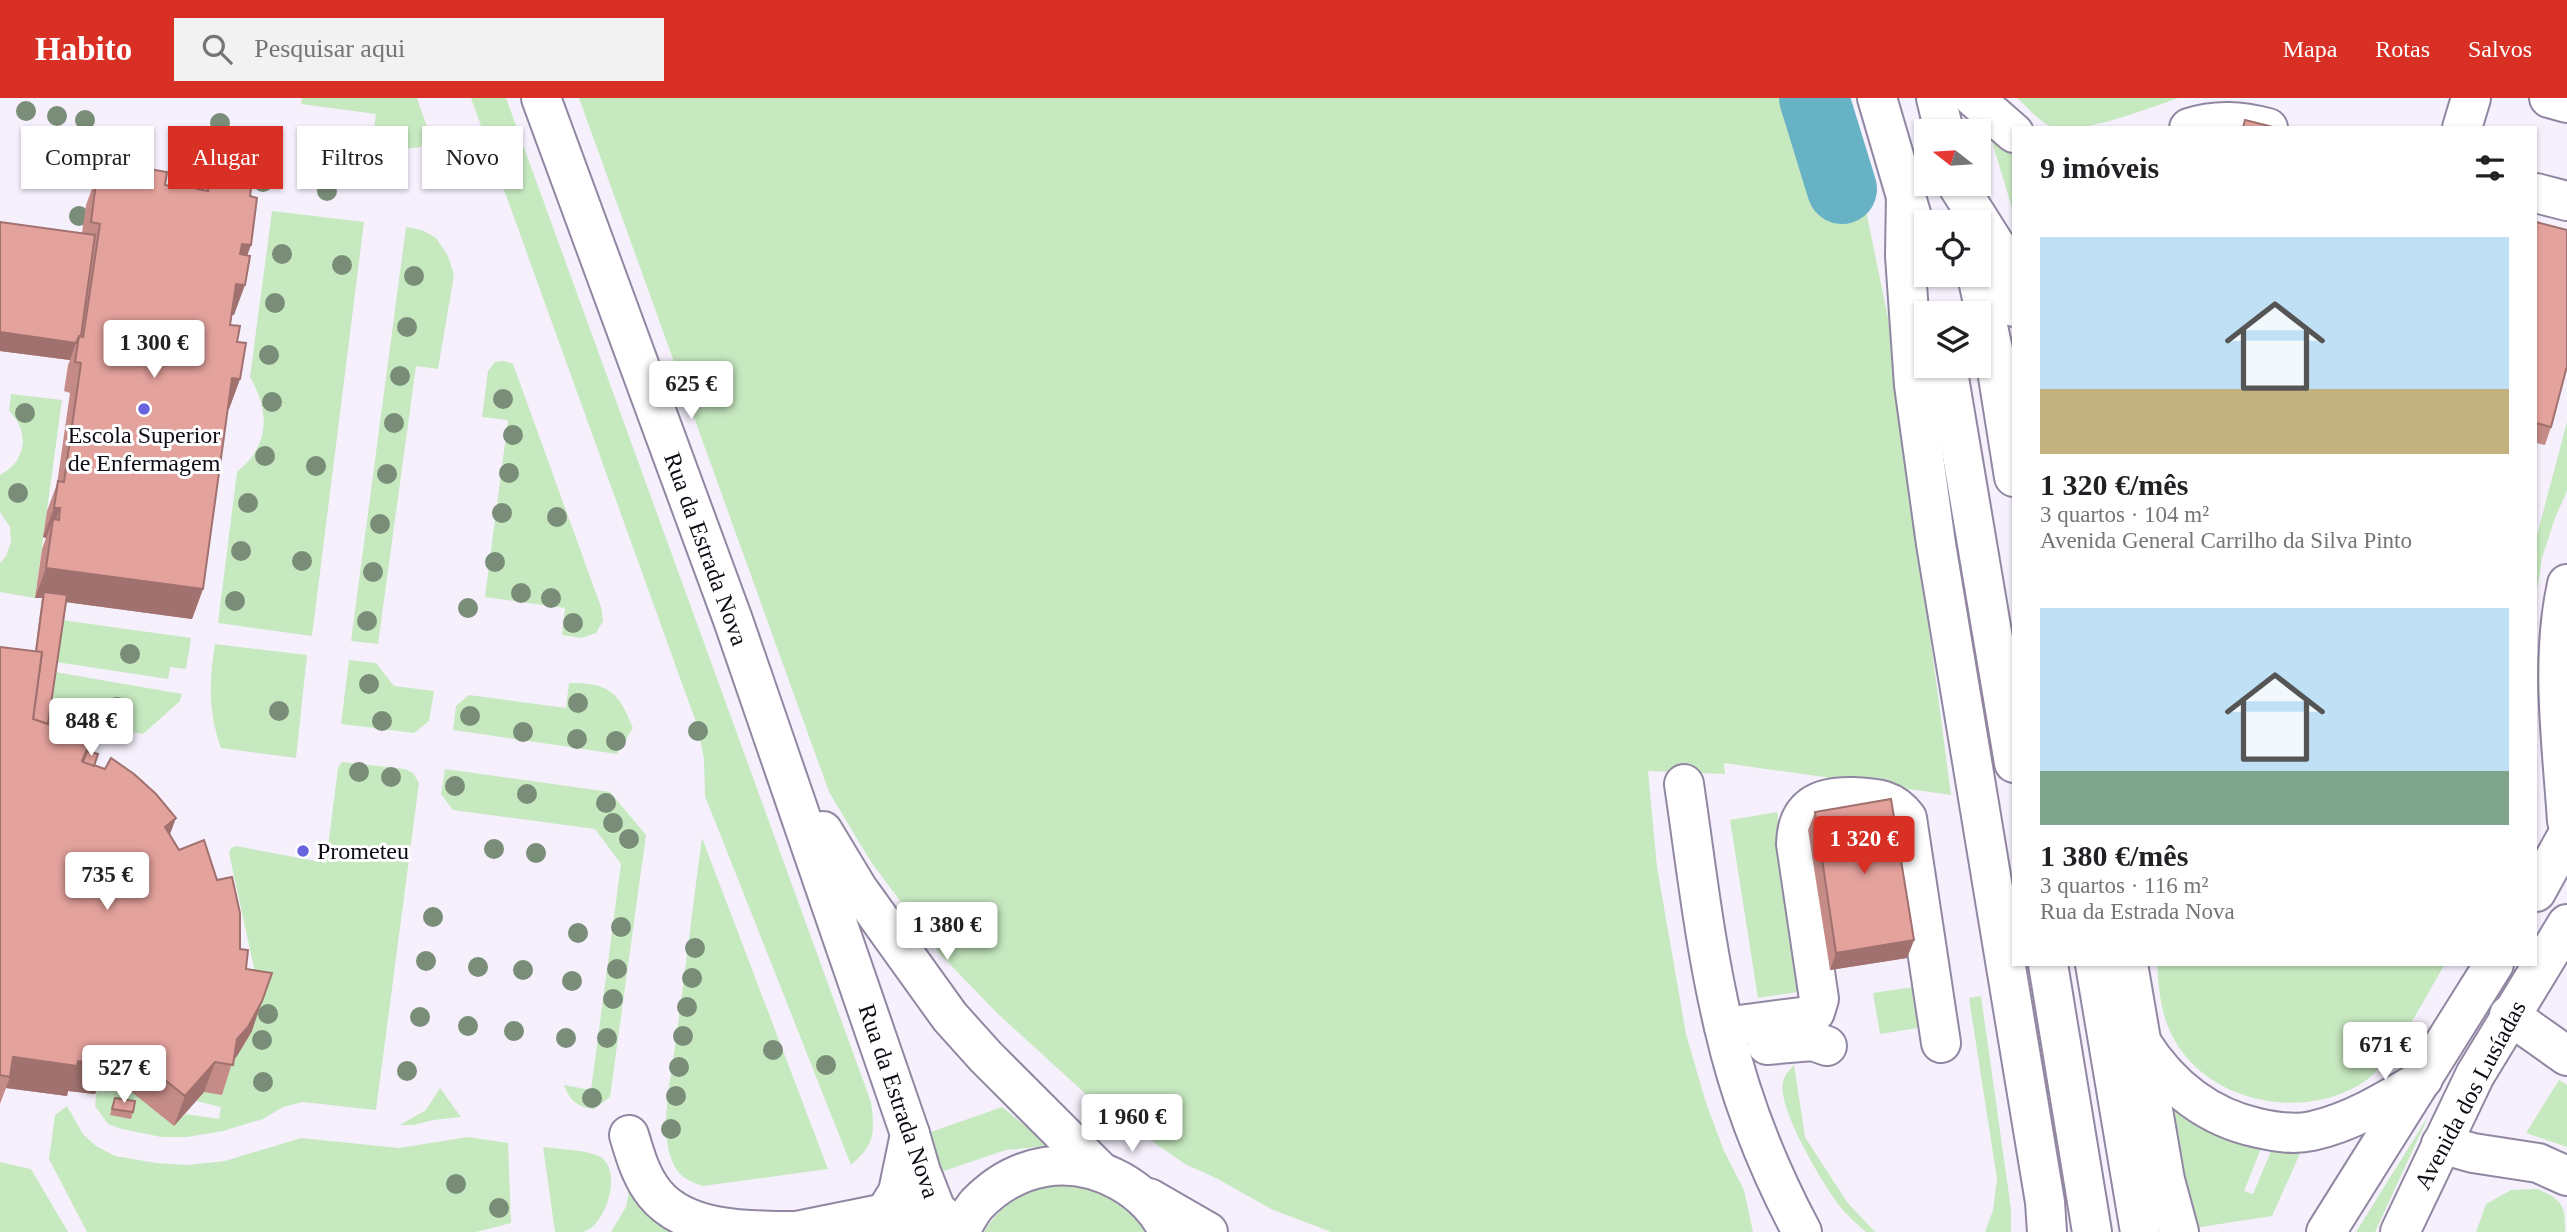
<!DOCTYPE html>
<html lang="pt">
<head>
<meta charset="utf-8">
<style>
  :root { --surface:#fff; --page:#f2f2f2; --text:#202124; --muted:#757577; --accent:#d93025 }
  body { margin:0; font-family:"Times New Roman",serif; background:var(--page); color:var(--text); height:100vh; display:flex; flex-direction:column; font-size:26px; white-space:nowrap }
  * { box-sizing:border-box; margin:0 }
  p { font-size:23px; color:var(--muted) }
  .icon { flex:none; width:38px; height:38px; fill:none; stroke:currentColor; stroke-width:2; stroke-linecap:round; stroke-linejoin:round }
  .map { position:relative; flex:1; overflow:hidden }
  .sheet { position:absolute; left:2012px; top:28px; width:525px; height:840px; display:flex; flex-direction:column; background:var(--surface); border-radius:0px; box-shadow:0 2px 5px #0004 }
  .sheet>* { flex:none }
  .top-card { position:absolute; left:21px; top:28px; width:665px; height:63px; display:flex; gap:14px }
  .needle { width:46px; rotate:287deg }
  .fabs { position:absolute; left:1914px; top:21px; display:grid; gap:14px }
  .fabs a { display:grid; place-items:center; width:77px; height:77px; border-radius:0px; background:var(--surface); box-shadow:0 2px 5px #0004; font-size:35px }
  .price { position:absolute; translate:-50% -60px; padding:0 16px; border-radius:7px; background:#fff; color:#222; font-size:23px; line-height:46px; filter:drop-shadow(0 2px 4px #0008) }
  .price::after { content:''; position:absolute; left:50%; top:42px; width:21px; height:16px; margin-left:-10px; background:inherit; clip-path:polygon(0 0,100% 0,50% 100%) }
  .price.on { background:var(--accent); color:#fff }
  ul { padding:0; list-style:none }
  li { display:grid; align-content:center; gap:14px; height:371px; padding:0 28px }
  li span { display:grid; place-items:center; height:217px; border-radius:0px; color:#555 }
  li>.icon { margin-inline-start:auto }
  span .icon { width:126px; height:126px; fill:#fffc; stroke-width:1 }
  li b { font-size:30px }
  h2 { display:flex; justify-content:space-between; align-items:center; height:84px; padding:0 28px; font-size:30px }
  .pill { padding:0 24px; border-radius:0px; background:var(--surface); box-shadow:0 2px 5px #0004; font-size:24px; line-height:63px }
  .pill.on { background:var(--accent); color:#fff }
  header { display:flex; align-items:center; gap:42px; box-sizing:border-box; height:98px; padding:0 35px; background:var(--accent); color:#fff }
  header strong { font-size:33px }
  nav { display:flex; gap:38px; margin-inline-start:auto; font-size:24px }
  .search { width:490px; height:63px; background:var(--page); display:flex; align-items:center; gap:18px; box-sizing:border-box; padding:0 24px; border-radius:0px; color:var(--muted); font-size:26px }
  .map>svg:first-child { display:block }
  .green { fill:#c7e9c0 }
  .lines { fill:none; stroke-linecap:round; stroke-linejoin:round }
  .river { stroke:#67b2c4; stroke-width:70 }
  .minor-casing { stroke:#9287a2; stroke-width:42 }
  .major-casing { stroke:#9287a2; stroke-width:42 }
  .minor { stroke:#fff; stroke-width:38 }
  .major { stroke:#fff; stroke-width:38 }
  .tree { fill:#798d78 }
  .wall { fill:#c48b87 }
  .shaded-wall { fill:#a0716e }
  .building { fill:#e4a29d; stroke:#a0716e; stroke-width:2 }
  .poi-dot { fill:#6964de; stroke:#fff; stroke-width:2.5 }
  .labels { text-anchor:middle; stroke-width:6; stroke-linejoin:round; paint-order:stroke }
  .poi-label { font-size:24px; fill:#0f0b15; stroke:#fff }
  .street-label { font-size:24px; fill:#0f0b15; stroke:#fff }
</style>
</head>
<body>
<header>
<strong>Habito</strong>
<div class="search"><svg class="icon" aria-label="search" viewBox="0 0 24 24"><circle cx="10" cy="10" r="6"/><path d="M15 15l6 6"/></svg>Pesquisar aqui</div>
<nav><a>Mapa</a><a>Rotas</a><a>Salvos</a></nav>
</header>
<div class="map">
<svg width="2567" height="1134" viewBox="0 0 2567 1134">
  <rect width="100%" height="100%" fill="#f5f0fc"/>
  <g class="green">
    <path d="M 302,0 L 417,0 L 429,35 L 421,49 L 400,51 L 372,46 L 376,16 L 301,6 Z"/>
    <path d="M 471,0 L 506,0 L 871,1004 C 875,1035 875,1046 851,1067 L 705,698 L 704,661 L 697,627 Z"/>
    <path d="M 579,0 L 1843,0 L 1889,225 L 1951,697 L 1724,665 L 1725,676 L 1648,673 L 1657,769 L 1686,936 L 1706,1005 L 1724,1053 L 1744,1092 L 1753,1134 L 1331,1134 L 1271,1111 L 1216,1080 L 1185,1066 L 1090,1000 L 997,915 L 939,855 L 871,764 L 829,694 Z"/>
    <path d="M 2017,0 L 2179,0 C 2150,9 2072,42 2046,26 C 2036,20 2026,8 2017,0 Z"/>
    <path d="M 1991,40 L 2014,58 L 2014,117 Z"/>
    <path d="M 272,113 L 364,124 L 312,538 L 218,525 L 237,374 C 270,347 270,314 250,279 Z"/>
    <path d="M 406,129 L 422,132 L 436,140 L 448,158 L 454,177 L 438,271 L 416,268 L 378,546 L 351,543 Z"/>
    <path d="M 504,263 L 513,266 L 601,509 L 603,523 L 596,535 L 581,540 L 562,537 L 565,510 L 485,499 L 508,322 L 482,319 L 488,273 L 495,264 Z"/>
    <path d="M 11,296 L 62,302 L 35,500 L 0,494 L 0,465 L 6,458 L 11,444 L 10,429 L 0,414 L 0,377 C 27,363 30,333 9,313 Z"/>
    <path d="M 2567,324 L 2567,393 L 2555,420 L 2542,460 L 2536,498 L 2536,441 Z"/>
    <path d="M 62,522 L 191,540 L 186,571 L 170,569 L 168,581 L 56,564 Z"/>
    <path d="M 215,546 L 307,557 L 296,660 L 221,650 C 208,614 209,583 215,546 Z"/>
    <path d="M 349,562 L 376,565 L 394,588 L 434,593 L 429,623 L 414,635 L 341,626 Z"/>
    <path d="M 55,574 L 182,596 L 180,603 L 143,636 L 99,628 L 79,611 L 49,606 Z"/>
    <path d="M 569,585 C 609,585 618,593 633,630 L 617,656 L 453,632 L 456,608 L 469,597 L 566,610 Z"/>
    <path d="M 342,664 L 405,671 L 413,675 L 419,685 L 376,1012 L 303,1004 L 283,1009 L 263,1021 L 223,1033 L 187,1039 L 161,1039 L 122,1031 L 108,1026 L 95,1008 L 98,980 L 118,983 L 174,1027 L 186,1016 L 219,1021 L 221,1009 L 196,1003 L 204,994 L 222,996 L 226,971 L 237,958 L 252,933 L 256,879 L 229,755 L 231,750 L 236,748 L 326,765 L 338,670 Z"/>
    <path d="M 445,671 L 610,694 L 646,737 L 610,999 L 594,1011 C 577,1009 570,1003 564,987 L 591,992 L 621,766 L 595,731 L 453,712 L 441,696 Z"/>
    <path d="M 1777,714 L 1805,893 L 1758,900 L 1730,722 Z"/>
    <path d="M 702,740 L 828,1071 L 703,1088 C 686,1083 675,1075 670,1057 C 660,1024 672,975 676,941 C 685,874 693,807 702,740 Z"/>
    <path d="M 2157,866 L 2445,866 C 2427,896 2394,961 2368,981 C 2309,1024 2212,1007 2175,943 C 2161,919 2159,894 2157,866 Z"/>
    <path d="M 1913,889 L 1918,930 L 1880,936 L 1873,895 Z"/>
    <path d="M 1981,898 L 2011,1111 L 2011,1134 L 1985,1134 L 1993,1112 L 1997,1081 L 1969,900 Z"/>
    <path d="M 1794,966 L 1805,1039 L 1847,1104 L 1875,1134 L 1866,1134 C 1858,1127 1849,1119 1842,1111 C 1825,1090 1777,1010 1783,985 C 1784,977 1790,972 1794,966 Z"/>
    <path d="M 2559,982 L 2567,987 L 2567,1049 L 2526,1035 Z"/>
    <path d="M 440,990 L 461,1019 L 433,1022 L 414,1027 L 400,1027 L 426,1012 Z"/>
    <path d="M 2165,999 L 2219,1037 L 2261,1050 L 2244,1093 L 2253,1096 L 2272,1051 L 2302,1051 L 2272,1118 L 2194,1130 Z"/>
    <path d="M 67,1008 L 83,1036 L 96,1048 L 115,1058 L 156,1065 L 188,1067 L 225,1063 L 301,1040 L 399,1050 L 468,1039 L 508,1045 L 511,1125 L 476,1134 L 87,1134 L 49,1061 L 55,1017 Z"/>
    <path d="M 1002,1009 L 1050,1048 L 1006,1052 L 941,1074 L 928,1035 Z"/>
    <path d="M 2429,1017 L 2375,1134 L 2356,1134 Z"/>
    <path d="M 543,1049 C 557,1051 591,1052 602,1060 C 622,1075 606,1128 583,1134 C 575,1134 564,1134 555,1134 Z"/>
    <path d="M 0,1064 L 31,1071 L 68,1134 L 0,1134 Z"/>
    <path d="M 632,1077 L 689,1134 L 611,1134 L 626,1109 Z"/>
    <path d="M 1072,1086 C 1108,1096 1126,1103 1148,1134 L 984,1134 C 1003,1101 1035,1087 1072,1086 Z"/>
    <path d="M 2538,1091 C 2563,1102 2565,1107 2565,1134 L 2476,1134 L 2486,1106 L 2511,1092 Z"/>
  </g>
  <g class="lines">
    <path class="river" d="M 1814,0 L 1842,91"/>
    <defs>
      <g id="minor">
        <path d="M 1974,0 L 2014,35"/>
        <path d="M 2549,0 L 2567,5"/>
        <path d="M 2189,30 C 2216,21 2241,23 2268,30"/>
        <path d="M 2462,30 L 2471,0"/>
        <path d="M 2536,95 L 2567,103"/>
        <path d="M 1684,686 C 1696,767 1705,850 1724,929 C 1740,1000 1768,1070 1802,1134"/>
        <path d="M 2509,917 L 2567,958"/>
        <path d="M 1724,929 L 1809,918 L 1815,914 L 1819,901 L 1796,746 C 1797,708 1819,698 1854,699 C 1877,700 1893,701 1907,720 L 1941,945"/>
        <path d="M 1767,947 L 1813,943 L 1827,948"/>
        <path d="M 629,1037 C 635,1057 641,1079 655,1096 C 686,1134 750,1133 796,1133"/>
        <path d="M 2441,1046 L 2473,1055 L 2538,1065 L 2567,1078"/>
        <path d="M 885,1115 L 898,1094 L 910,1036"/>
        <path d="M 791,1134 L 885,1115 L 930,1125 L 950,1134"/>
      </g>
      <g id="major">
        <path d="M 541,0 L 733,522 L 910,1036 L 921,1074 L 936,1112 L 960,1133"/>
        <path d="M 1877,0 L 1912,119"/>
        <path d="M 1936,0 L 1944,33"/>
        <path d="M 1958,88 L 1999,153 L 2014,209"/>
        <path d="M 1906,95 L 1905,158 L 1914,287 L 1936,446 L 2045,1104 L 2047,1134"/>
        <path d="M 1977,177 L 1996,266 L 2014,379"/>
        <path d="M 1947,268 L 2014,665"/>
        <path d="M 2567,486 C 2550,564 2562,645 2567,723"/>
        <path d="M 823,733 L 858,791 L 950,919 L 986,959 L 1099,1072"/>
        <path d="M 2536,794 L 2567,738"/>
        <path d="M 2048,866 L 2092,1134"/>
        <path d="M 2095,866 L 2140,1134"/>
        <path d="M 2128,866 L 2165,1082 L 2179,1134"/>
        <path d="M 2141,944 C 2169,988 2207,1019 2258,1030 C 2276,1034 2294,1037 2312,1033 C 2352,1024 2388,1002 2423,981"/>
        <path d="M 1149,1100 L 1208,1134"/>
        <path d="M 959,1134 C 965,1125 970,1114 977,1106 C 1017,1065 1070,1056 1120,1083 C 1140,1094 1160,1113 1168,1134"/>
        <path d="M 2326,1134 L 2494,866"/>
        <path d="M 2400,1134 L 2475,977 L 2567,826"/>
      </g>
    </defs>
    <use href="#minor" class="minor-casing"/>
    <use href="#major" class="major-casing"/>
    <use href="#minor" class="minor"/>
    <use href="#major" class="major"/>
  </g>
  <g class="tree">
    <circle cx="26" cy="13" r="10"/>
    <circle cx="57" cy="18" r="10"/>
    <circle cx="85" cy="22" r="10"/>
    <circle cx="220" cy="25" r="10"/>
    <circle cx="389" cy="42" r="10"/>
    <circle cx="263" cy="84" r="10"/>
    <circle cx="327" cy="93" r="10"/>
    <circle cx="79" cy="118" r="10"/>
    <circle cx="282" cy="156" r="10"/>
    <circle cx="342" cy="167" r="10"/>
    <circle cx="414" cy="178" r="10"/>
    <circle cx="275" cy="205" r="10"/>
    <circle cx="407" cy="229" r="10"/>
    <circle cx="269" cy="257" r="10"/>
    <circle cx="400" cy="278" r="10"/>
    <circle cx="503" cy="301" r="10"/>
    <circle cx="272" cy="304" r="10"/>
    <circle cx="25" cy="315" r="10"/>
    <circle cx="394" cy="325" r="10"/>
    <circle cx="513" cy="337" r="10"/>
    <circle cx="265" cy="358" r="10"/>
    <circle cx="316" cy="368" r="10"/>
    <circle cx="509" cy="375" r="10"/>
    <circle cx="387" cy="376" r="10"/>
    <circle cx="18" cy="395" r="10"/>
    <circle cx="248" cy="405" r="10"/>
    <circle cx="502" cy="415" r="10"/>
    <circle cx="557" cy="419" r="10"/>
    <circle cx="380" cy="426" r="10"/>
    <circle cx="241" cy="453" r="10"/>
    <circle cx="302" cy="463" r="10"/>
    <circle cx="495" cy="464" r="10"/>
    <circle cx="373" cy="474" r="10"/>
    <circle cx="521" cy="495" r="10"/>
    <circle cx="551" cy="500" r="10"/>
    <circle cx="235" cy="503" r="10"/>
    <circle cx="468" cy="510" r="10"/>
    <circle cx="367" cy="523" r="10"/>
    <circle cx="573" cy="525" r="10"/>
    <circle cx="130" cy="556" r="10"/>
    <circle cx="369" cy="586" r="10"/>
    <circle cx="578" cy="605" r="10"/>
    <circle cx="117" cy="609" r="10"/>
    <circle cx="279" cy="613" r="10"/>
    <circle cx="470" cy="618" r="10"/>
    <circle cx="382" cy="623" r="10"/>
    <circle cx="698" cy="633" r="10"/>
    <circle cx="523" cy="634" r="10"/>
    <circle cx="577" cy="641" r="10"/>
    <circle cx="616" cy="643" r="10"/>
    <circle cx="359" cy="674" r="10"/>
    <circle cx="391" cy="679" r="10"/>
    <circle cx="455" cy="688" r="10"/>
    <circle cx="527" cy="696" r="10"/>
    <circle cx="606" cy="705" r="10"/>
    <circle cx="613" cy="725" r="10"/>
    <circle cx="629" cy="741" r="10"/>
    <circle cx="494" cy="751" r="10"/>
    <circle cx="536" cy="755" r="10"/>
    <circle cx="433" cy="819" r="10"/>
    <circle cx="621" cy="829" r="10"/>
    <circle cx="578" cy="835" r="10"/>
    <circle cx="695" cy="850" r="10"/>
    <circle cx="426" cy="863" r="10"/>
    <circle cx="478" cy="869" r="10"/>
    <circle cx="617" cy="871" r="10"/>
    <circle cx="523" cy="872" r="10"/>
    <circle cx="692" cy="880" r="10"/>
    <circle cx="572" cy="883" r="10"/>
    <circle cx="613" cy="901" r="10"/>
    <circle cx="687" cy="909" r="10"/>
    <circle cx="268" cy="916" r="10"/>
    <circle cx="420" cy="919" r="10"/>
    <circle cx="468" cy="928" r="10"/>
    <circle cx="514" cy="933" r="10"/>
    <circle cx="683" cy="938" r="10"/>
    <circle cx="566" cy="940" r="10"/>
    <circle cx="607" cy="940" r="10"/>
    <circle cx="262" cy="942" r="10"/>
    <circle cx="773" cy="952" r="10"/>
    <circle cx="826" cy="967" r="10"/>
    <circle cx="679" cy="969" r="10"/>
    <circle cx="407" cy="973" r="10"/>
    <circle cx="263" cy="984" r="10"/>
    <circle cx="676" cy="998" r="10"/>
    <circle cx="592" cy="1000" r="10"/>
    <circle cx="671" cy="1031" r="10"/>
    <circle cx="456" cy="1086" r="10"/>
    <circle cx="499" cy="1110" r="10"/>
  </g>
  <g class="wall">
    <path d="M 143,70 L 165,87 L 170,87 L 174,75 L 197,91 L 206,92 L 209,84 L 250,98 L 251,147 L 247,157 L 234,217 L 232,217 L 230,227 L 237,244 L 240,281 L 229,311 L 228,311 L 203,491 L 192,521 L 66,504 L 48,626 L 92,641 L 87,653 L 94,668 L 170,736 L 240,851 L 246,871 L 252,933 L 237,958 L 233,962 L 222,997 L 204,994 L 174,1028 L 118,983 L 101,980 L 95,996 L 68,993 L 67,998 L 6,990 L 0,1006 L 0,549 L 35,554 L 42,500 L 35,500 L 42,451 L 46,440 L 43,439 L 47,413 L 57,386 L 70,295 L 64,293 L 68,267 L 70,262 L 0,253 L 0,124 L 82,135 L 86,107 L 97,77 L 138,83 Z"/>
    <path d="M 2536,124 L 2551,329 L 2545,347 L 2536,345 Z"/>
    <path d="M 1815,714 L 1914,842 L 1907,860 L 1830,872 L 1808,732 Z"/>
    <path d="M 115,1000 L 133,1014 L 131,1021 L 110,1017 Z"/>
  </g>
  <g class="shaded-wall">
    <path d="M 242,146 L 251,147 L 240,177 L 231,176 Z"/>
    <path d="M 236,186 L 245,187 L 234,217 L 225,216 Z"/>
    <path d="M 0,234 L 76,245 L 70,262 L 0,253 Z"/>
    <path d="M 232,280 L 240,281 L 229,311 L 221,310 Z"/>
    <path d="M 54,410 L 60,410 L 51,436 L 53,421 L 46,440 L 43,439 Z"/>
    <path d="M 46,470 L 203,491 L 192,521 L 43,501 L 44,494 L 42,500 L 35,500 Z"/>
    <path d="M 176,720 L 165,750 L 165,729 Z"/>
    <path d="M 1914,842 L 1907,860 L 1830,872 L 1836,855 Z"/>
    <path d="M 262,903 L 252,933 L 237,958 L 230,966 L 237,941 Z"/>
    <path d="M 13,959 L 78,963 L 106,967 L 95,996 L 68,993 L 67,998 L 6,990 L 10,979 Z"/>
    <path d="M 215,964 L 204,994 L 174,1028 L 185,998 Z"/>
  </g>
  <g class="building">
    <path d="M 2245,22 L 2277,30 L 2243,30 Z"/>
    <path d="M 143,70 L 167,74 L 165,87 L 172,88 L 174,75 L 199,78 L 197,91 L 208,93 L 209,84 L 251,90 L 250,98 L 257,100 L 251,147 L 242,146 L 240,156 L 250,158 L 245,187 L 236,186 L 230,227 L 240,228 L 237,244 L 246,245 L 240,281 L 232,280 L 203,491 L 46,470 L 53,421 L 59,422 L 60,410 L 54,410 L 58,383 L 64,384 L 81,265 L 75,264 L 79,238 L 83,239 L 84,233 L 100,126 L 91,124 L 97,77 L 141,84 Z"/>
    <path d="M 0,124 L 95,137 L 81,238 L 79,238 L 76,245 L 0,234 Z"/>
    <path d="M 2536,124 L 2567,132 L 2567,268 L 2551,329 L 2536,325 Z"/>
    <path d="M 44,494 L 67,497 L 48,626 L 33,621 L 42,554 L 36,554 Z"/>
    <path d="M 0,549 L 42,554 L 33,621 L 92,641 L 82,663 L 105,671 L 111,660 L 134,676 L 156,696 L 176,720 L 165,729 L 179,752 L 204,742 L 217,782 L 232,779 L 240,815 L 240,851 L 248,852 L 246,871 L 272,875 L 262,903 L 248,929 L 237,941 L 233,967 L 215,964 L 185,998 L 129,953 L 109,950 L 106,967 L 78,963 L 77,968 L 13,959 L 10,979 L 0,977 Z"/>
    <path d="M 87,653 L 98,656 L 94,668 L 83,664 Z"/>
    <path d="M 1891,701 L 1914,842 L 1836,855 L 1815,714 Z"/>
    <path d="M 115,1000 L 135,1003 L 133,1014 L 112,1011 Z"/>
  </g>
  <g class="poi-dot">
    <circle cx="144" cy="311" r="7"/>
    <circle cx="303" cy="753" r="7"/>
  </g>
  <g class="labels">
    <g class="poi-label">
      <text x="144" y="345">Escola Superior<tspan x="144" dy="28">de Enfermagem</tspan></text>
      <text x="317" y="761" text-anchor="start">Prometeu</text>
    </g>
    <g class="street-label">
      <text transform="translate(706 451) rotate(70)" y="8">Rua da Estrada Nova</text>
      <text transform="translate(2470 997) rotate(-62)" y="8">Avenida dos Lusíadas</text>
      <text transform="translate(899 1003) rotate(71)" y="8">Rua da Estrada Nova</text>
    </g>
  </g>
</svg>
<div class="fabs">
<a><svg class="needle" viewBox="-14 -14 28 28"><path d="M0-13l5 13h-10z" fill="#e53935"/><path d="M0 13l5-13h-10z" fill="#757577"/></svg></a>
<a><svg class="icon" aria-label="locate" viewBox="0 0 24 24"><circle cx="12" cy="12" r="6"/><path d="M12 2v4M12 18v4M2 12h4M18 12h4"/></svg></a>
<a><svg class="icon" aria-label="layers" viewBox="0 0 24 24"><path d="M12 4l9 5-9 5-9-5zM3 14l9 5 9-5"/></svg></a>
</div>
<b class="price" style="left:154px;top:282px">1 300 €</b>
<b class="price" style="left:691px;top:323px">625 €</b>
<b class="price" style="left:91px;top:660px">848 €</b>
<b class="price on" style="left:1864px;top:778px">1 320 €</b>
<b class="price" style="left:107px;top:814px">735 €</b>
<b class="price" style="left:947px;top:864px">1 380 €</b>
<b class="price" style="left:2385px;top:984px">671 €</b>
<b class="price" style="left:124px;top:1007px">527 €</b>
<b class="price" style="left:1132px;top:1056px">1 960 €</b>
<div class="top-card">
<a class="pill">Comprar</a>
<a class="pill on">Alugar</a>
<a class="pill">Filtros</a>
<a class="pill">Novo</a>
</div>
<section class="sheet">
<h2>9 imóveis<svg class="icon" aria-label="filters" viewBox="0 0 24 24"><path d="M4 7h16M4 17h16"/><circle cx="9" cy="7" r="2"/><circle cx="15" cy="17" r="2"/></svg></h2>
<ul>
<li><span style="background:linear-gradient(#bfe0f5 70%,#c2b280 0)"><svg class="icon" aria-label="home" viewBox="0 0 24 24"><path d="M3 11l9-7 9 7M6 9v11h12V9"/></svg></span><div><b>1 320 €/mês</b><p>3 quartos · 104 m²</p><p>Avenida General Carrilho da Silva Pinto</p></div></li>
<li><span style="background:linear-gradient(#bfe0f5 75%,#7fa58c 0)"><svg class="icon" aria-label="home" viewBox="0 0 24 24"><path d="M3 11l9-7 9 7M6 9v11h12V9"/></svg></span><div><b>1 380 €/mês</b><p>3 quartos · 116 m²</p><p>Rua da Estrada Nova</p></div></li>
</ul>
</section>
</div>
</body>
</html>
